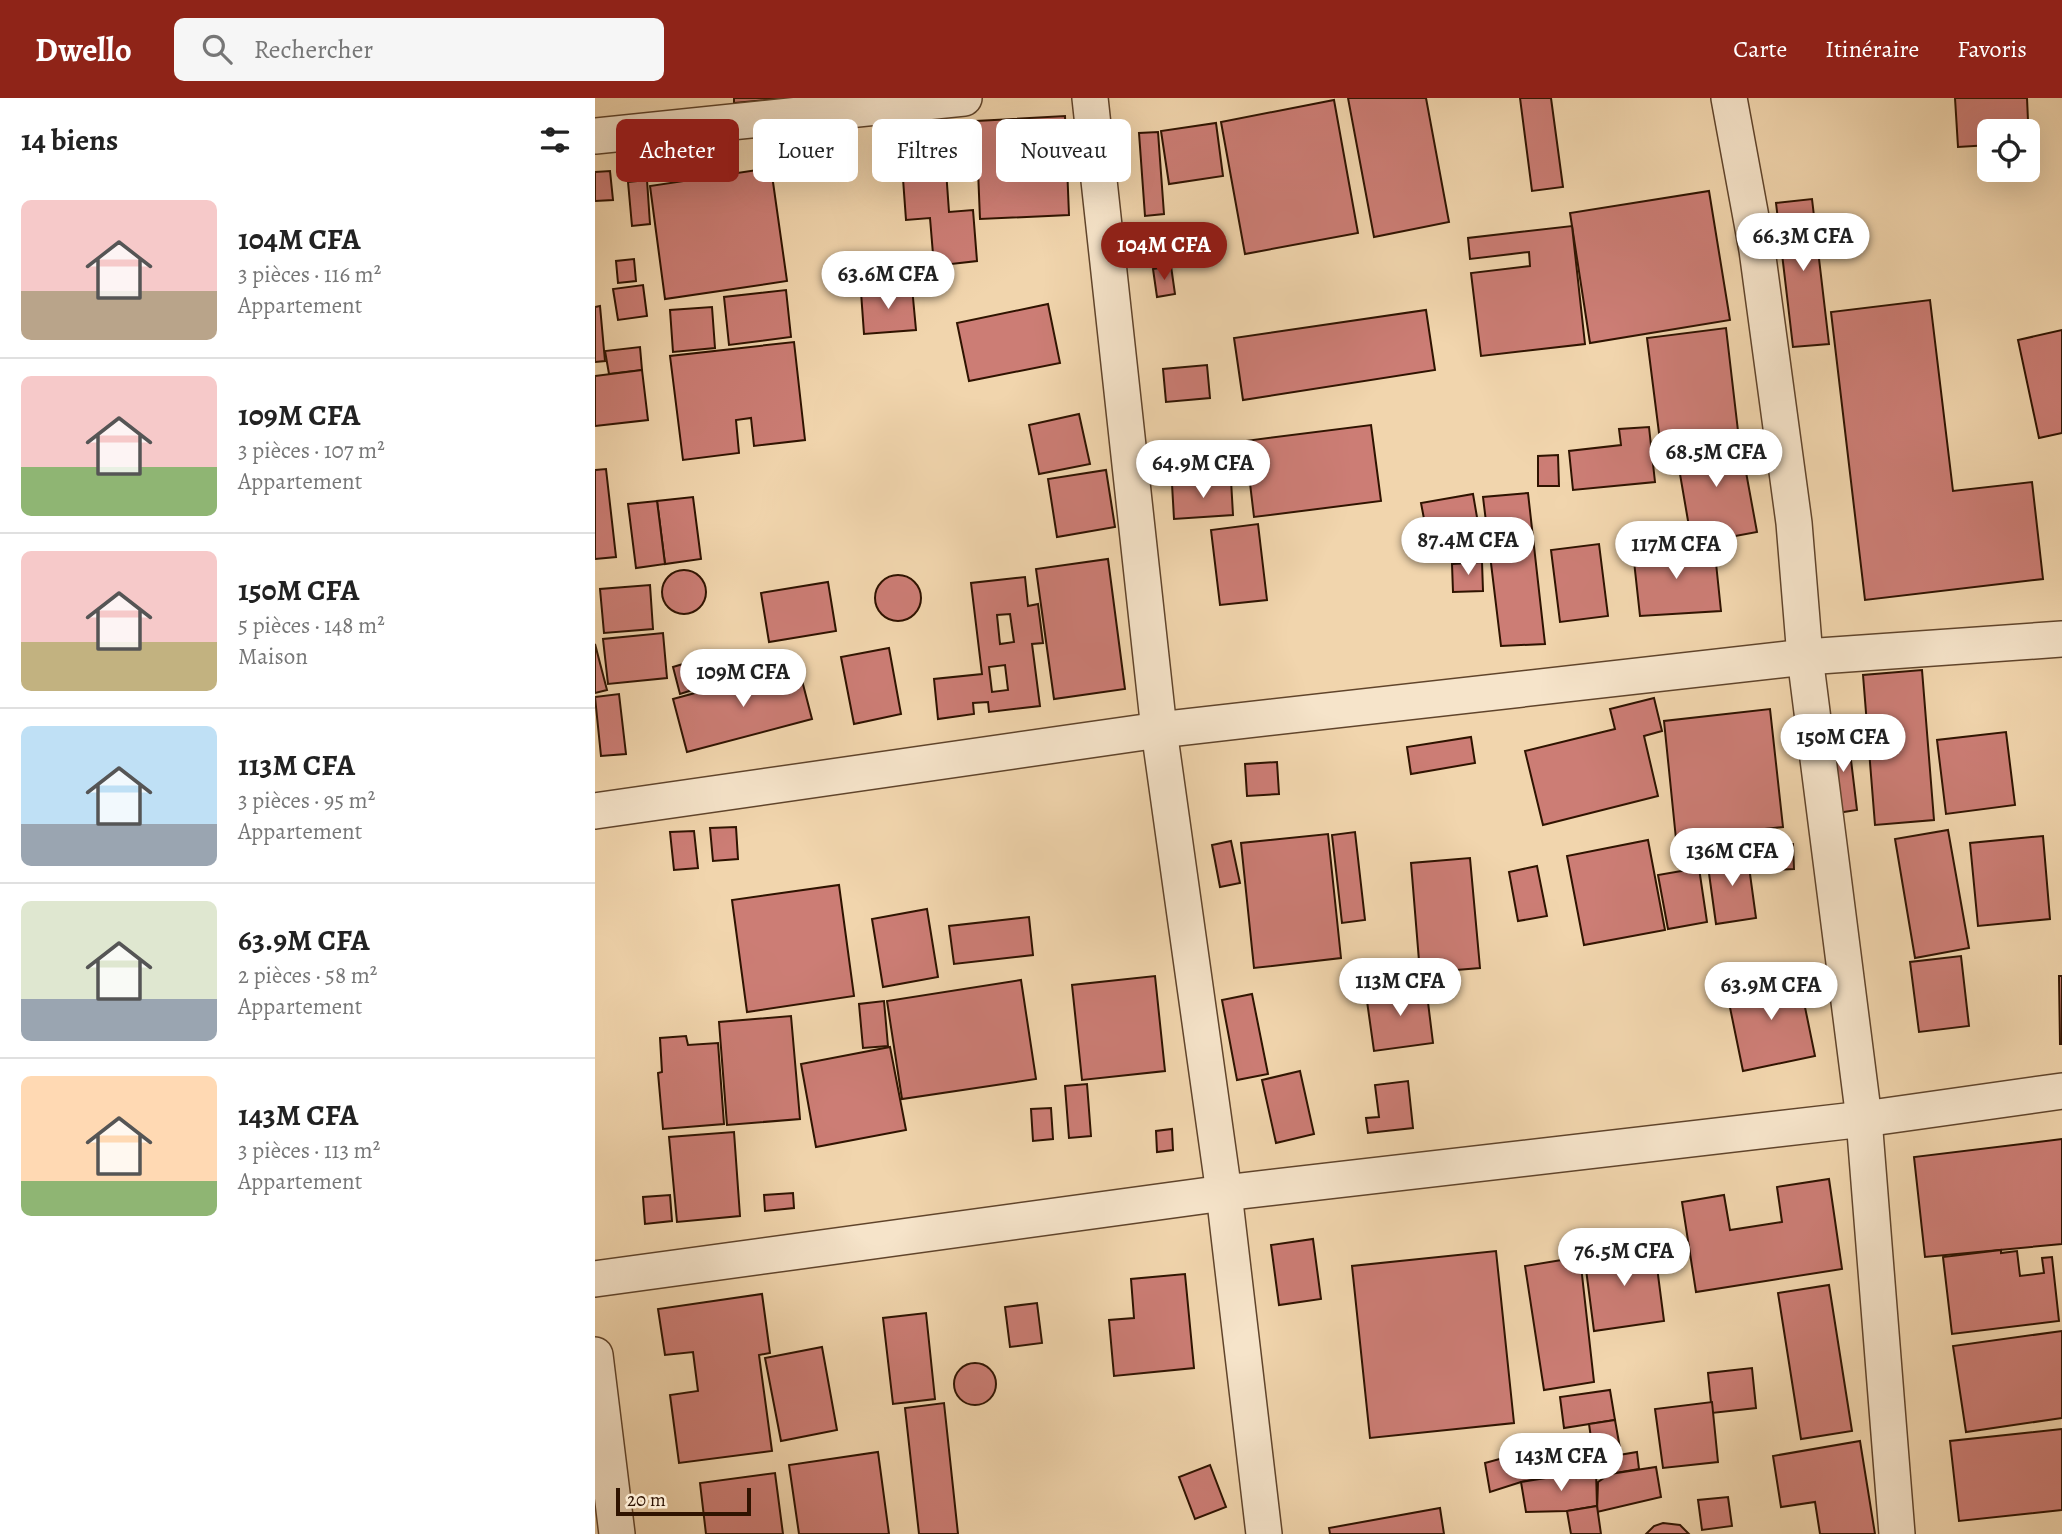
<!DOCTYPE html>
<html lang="fr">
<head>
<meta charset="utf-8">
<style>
  :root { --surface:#fff; --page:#f6f6f6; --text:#222; --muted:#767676; --line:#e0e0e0; --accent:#8f2418 }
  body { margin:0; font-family:Alegreya,serif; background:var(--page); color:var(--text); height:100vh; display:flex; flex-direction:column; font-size:26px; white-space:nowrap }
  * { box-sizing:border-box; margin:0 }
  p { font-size:23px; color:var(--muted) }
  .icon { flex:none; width:38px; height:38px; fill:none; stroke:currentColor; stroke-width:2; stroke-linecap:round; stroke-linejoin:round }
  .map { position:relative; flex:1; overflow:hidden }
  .panel { display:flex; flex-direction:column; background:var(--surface); width:595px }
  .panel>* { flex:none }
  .hud { position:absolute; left:21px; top:21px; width:665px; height:63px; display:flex; gap:14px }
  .fabs { position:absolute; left:1382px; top:21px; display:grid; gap:14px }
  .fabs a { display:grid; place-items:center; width:63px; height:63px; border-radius:10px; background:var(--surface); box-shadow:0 7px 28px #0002; font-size:35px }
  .scale { position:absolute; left:21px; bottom:18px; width:135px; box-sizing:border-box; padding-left:7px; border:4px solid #2f1300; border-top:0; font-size:19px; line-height:24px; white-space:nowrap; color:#2f1300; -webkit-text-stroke:5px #f6e4ca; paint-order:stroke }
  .price { position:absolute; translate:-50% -60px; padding:0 16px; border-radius:24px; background:#fff; color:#222; font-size:23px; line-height:46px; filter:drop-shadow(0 2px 4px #0008) }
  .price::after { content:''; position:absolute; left:50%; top:42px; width:21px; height:16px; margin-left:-10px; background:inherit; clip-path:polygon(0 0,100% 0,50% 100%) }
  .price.current { background:var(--accent); color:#fff }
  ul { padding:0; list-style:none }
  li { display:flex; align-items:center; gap:21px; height:175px; padding:0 21px }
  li+li { border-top:2px solid var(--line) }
  li span { display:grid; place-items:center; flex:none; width:196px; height:140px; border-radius:10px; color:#555 }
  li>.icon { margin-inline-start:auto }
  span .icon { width:84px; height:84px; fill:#fffc; stroke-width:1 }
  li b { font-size:30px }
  h2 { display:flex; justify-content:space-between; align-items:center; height:84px; padding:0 21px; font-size:30px }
  .pill { padding:0 24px; border-radius:10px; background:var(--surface); box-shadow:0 7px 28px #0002; font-size:24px; line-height:63px }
  .pill.current { background:var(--accent); color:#fff }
  header { display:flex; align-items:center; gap:42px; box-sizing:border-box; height:98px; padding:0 35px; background:var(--accent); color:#fff }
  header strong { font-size:33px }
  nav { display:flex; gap:38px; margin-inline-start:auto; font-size:24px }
  .search { width:490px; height:63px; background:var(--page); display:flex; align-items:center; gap:18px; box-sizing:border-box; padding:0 24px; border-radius:10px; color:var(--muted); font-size:26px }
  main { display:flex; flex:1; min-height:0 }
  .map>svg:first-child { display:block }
  .building { fill:#cc7d75; stroke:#2f1300; stroke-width:2; fill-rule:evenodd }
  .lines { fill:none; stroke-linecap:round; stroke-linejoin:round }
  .street-casing { stroke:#60442b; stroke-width:38 }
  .street { stroke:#f6e4ca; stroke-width:35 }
</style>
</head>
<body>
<header>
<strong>Dwello</strong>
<div class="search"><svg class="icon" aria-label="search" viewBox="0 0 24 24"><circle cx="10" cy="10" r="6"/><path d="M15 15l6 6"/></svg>Rechercher</div>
<nav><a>Carte</a><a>Itinéraire</a><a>Favoris</a></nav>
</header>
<main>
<section class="panel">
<h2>14 biens<svg class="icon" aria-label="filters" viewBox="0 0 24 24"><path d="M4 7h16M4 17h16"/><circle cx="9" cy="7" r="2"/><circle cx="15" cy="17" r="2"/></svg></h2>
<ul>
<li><span style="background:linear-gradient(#f6c9c9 65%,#b9a48a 0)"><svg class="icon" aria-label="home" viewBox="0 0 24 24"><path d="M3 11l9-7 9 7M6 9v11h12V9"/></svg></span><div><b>104M CFA</b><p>3 pièces · 116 m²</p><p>Appartement</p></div></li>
<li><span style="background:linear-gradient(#f6c9c9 65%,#8fb573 0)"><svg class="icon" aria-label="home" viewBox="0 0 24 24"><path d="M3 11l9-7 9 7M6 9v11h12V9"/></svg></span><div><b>109M CFA</b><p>3 pièces · 107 m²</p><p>Appartement</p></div></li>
<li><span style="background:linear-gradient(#f6c9c9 65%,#c2b280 0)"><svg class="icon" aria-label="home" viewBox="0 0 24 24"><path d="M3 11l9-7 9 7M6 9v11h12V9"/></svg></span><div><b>150M CFA</b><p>5 pièces · 148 m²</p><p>Maison</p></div></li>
<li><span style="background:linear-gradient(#bfe0f5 70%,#9aa5b1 0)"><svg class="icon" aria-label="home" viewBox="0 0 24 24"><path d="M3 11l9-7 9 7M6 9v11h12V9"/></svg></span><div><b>113M CFA</b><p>3 pièces · 95 m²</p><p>Appartement</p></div></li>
<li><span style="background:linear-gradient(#dfe7d0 70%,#9aa5b1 0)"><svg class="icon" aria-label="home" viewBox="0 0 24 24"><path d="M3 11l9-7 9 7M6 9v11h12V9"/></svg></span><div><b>63.9M CFA</b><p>2 pièces · 58 m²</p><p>Appartement</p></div></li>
<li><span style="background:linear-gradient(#ffd9b3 75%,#8fb573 0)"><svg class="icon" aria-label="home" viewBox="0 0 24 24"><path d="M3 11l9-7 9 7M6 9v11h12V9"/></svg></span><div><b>143M CFA</b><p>3 pièces · 113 m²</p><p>Appartement</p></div></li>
</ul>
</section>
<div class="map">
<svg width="1467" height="1436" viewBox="0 0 1467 1436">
  <rect width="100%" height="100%" fill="#f1d5ad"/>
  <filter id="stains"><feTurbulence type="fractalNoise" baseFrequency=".00286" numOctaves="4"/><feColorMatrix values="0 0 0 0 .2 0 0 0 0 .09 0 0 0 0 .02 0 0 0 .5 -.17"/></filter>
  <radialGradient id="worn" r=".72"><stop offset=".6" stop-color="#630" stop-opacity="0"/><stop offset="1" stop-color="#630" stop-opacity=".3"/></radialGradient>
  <g class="building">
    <path d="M 139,0 L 194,0 L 139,5 Z"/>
    <path d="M 753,0 L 831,0 L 854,124 L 779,139 Z"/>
    <path d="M 925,0 L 956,0 L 968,89 L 937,93 Z"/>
    <path d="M 1360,0 L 1432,0 L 1434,45 L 1433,33 L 1395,33 L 1395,47 L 1363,49 Z"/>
    <path d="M 739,2 L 763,135 L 650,156 L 626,24 Z"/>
    <path d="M 470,18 L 474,117 L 385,121 L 381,23 Z"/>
    <path d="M 621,25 L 628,78 L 574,86 L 566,33 Z"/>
    <path d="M 371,26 L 375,70 L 351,72 L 354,114 L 378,112 L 382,163 L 339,168 L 335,120 L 311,122 L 307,67 L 329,65 L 325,29 Z"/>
    <path d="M 563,34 L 569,116 L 550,118 L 544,35 Z"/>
    <path d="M 176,70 L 192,183 L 70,201 L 55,88 Z"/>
    <path d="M 15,73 L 18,102 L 0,103 L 0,74 Z"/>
    <path d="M 52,82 L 55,126 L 37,128 L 33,84 Z"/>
    <path d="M 1114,93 L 1135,222 L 995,245 L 975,115 Z"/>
    <path d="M 1217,101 L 1234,246 L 1198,249 L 1181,105 Z"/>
    <path d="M 977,128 L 990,246 L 886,258 L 876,175 L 935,168 L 934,154 L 875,161 L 873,140 Z"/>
    <path d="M 39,161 L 41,183 L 23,185 L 21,163 Z"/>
    <path d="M 576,168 L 580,196 L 562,199 L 558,171 Z"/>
    <path d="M 340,169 L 343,190 L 325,193 L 322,172 Z"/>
    <path d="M 48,187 L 52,218 L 23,222 L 18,191 Z"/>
    <path d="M 317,189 L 321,232 L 269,236 L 266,194 Z"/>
    <path d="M 191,192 L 196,239 L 134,247 L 129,199 Z"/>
    <path d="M 1335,202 L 1358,393 L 1437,384 L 1448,481 L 1270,502 L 1236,214 Z"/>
    <path d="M 453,206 L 465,265 L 374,283 L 362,225 Z"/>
    <path d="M 5,208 L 10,263 L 0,264 L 0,209 Z"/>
    <path d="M 117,209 L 120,250 L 78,254 L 75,212 Z"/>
    <path d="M 831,212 L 840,272 L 648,302 L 639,240 Z"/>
    <path d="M 1131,230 L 1143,333 L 1065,343 L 1052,240 Z"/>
    <path d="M 1467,232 L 1467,335 L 1444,340 L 1423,242 Z"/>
    <path d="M 199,244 L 210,342 L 159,348 L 156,320 L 141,322 L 144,355 L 88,362 L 75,258 Z"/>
    <path d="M 45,249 L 47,272 L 14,276 L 10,253 Z"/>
    <path d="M 612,267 L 615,300 L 571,304 L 568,271 Z"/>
    <path d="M 47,272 L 53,322 L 0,328 L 0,278 Z"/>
    <path d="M 484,316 L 495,366 L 444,376 L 434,327 Z"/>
    <path d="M 776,327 L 786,403 L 659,419 L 650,343 Z"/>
    <path d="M 1054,329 L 1060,384 L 978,392 L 974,353 L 1026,347 L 1024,331 Z"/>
    <path d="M 1144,336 L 1162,434 L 1097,446 L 1080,347 Z"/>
    <path d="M 963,357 L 964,388 L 943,388 L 943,358 Z"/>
    <path d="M 11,371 L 21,459 L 0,461 L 0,372 Z"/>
    <path d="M 511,372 L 520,429 L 462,439 L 453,381 Z"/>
    <path d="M 636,382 L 638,417 L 579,421 L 577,386 Z"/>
    <path d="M 933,395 L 950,546 L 906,548 L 888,399 Z"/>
    <path d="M 878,396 L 888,454 L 837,463 L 826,405 Z"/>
    <path d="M 98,399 L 106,461 L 70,466 L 62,403 Z"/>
    <path d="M 62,403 L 70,466 L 41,470 L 33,406 Z"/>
    <path d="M 663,426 L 672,502 L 625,507 L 616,432 Z"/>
    <path d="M 1120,445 L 1120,456 L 1097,458 L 1098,468 L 1121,465 L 1126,513 L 1045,518 L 1038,454 Z"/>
    <path d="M 1004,446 L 1013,518 L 965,524 L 956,452 Z"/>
    <path d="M 513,461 L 530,591 L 459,601 L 441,471 Z"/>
    <path d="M 887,464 L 888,493 L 858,494 L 857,466 Z"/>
    <circle cx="89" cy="494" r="22"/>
    <circle cx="303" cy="500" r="23"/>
    <path d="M 430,479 L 433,508 L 443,506 L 448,545 L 437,546 L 445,608 L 394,614 L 393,604 L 378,605 L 379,616 L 343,621 L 339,581 L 387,576 L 376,485 ZM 415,516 L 419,544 L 405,546 L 402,517 ZM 410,567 L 413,592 L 397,594 L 394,569 Z"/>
    <path d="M 233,484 L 241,533 L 174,544 L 166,495 Z"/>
    <path d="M 55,487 L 58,531 L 9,535 L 5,491 Z"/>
    <path d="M 68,535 L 72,580 L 13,586 L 8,541 Z"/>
    <path d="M 0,546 L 12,592 L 0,595 Z"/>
    <path d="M 294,550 L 306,616 L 259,626 L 246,559 Z"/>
    <path d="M 108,560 L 116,586 L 85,596 L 78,569 Z"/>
    <path d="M 203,567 L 217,621 L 92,654 L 78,601 Z"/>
    <path d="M 1327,572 L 1339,722 L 1280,727 L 1268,577 Z"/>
    <path d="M 24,596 L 31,656 L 6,658 L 0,599 Z"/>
    <path d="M 1059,600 L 1067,633 L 1049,638 L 1063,698 L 948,727 L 930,653 L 1020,631 L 1015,611 Z"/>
    <path d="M 1175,611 L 1188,729 L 1081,741 L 1069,623 Z"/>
    <path d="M 1411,634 L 1420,707 L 1351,716 L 1342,642 Z"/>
    <path d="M 1253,637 L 1262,712 L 1242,715 L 1233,640 Z"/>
    <path d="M 876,639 L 880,665 L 816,676 L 812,649 Z"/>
    <path d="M 682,664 L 684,696 L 652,698 L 650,666 Z"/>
    <path d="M 141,729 L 143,761 L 118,763 L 115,730 Z"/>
    <path d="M 1353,732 L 1374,850 L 1320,860 L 1300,741 Z"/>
    <path d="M 99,733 L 103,770 L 79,772 L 75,734 Z"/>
    <path d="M 760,734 L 770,822 L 747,825 L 737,737 Z"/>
    <path d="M 733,736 L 746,860 L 659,870 L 646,745 Z"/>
    <path d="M 1448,738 L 1455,821 L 1383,828 L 1375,745 Z"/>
    <path d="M 1053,742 L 1070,832 L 989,847 L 972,758 Z"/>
    <path d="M 636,743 L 645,785 L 625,789 L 617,747 Z"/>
    <path d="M 1198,746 L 1199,771 L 1178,772 L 1177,747 Z"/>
    <path d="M 1152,754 L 1161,820 L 1121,826 L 1112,761 Z"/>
    <path d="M 875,760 L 885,870 L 825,875 L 816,765 Z"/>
    <path d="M 942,768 L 952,818 L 923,823 L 914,774 Z"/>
    <path d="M 1104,770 L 1112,824 L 1073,831 L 1063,777 Z"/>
    <path d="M 244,787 L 259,898 L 152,914 L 137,802 Z"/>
    <path d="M 332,811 L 343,879 L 288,889 L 277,821 Z"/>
    <path d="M 434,819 L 438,857 L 359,866 L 354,828 Z"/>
    <path d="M 1366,858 L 1374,928 L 1324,934 L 1315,864 Z"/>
    <path d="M 1203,875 L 1220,958 L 1148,973 L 1131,890 Z"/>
    <path d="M 560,878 L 570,973 L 487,982 L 477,887 Z"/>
    <path d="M 1464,878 L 1467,878 L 1467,946 L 1465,946 Z"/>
    <path d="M 426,882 L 441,981 L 307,1001 L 292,903 Z"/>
    <path d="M 831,888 L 838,945 L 779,953 L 771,896 Z"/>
    <path d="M 657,896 L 673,976 L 642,982 L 627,902 Z"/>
    <path d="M 289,903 L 293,948 L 268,950 L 264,906 Z"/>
    <path d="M 196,918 L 205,1021 L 132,1027 L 124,924 Z"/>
    <path d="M 91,938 L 93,947 L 123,945 L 129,1026 L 68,1031 L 63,975 L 67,974 L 65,940 Z"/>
    <path d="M 295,949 L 311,1032 L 221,1049 L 206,966 Z"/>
    <path d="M 705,973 L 719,1036 L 681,1045 L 667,982 Z"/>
    <path d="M 813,983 L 818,1030 L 773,1035 L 771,1020 L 784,1019 L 780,987 Z"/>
    <path d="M 492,986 L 496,1038 L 474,1040 L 470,988 Z"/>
    <path d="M 456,1010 L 458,1041 L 438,1043 L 436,1011 Z"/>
    <path d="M 577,1031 L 578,1052 L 562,1054 L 561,1033 Z"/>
    <path d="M 139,1034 L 145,1118 L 82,1124 L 74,1039 Z"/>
    <path d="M 1467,1041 L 1467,1146 L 1330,1159 L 1319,1059 Z"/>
    <path d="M 1234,1081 L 1247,1171 L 1101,1194 L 1087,1104 L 1129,1097 L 1135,1132 L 1187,1124 L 1182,1089 Z"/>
    <path d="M 198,1095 L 199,1110 L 170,1113 L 169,1097 Z"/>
    <path d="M 75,1097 L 77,1123 L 50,1126 L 48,1099 Z"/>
    <path d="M 718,1141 L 726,1201 L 684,1207 L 676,1147 Z"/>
    <path d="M 1059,1146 L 1069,1223 L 999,1233 L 989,1156 Z"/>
    <path d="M 1406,1152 L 1406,1155 L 1422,1153 L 1425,1178 L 1449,1175 L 1447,1160 L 1457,1159 L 1464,1223 L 1357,1236 L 1348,1159 Z"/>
    <path d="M 901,1153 L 919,1325 L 775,1340 L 757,1168 Z"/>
    <path d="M 985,1159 L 999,1284 L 949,1292 L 930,1168 Z"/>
    <path d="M 590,1176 L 599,1270 L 519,1278 L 514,1222 L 539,1220 L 536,1181 Z"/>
    <path d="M 1234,1187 L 1257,1333 L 1206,1341 L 1183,1195 Z"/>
    <path d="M 167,1196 L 175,1255 L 164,1257 L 177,1353 L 84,1365 L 75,1297 L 103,1293 L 98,1254 L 70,1257 L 63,1211 Z"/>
    <path d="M 442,1205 L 447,1245 L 415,1249 L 410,1209 Z"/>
    <path d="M 331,1215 L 340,1301 L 298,1306 L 288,1220 Z"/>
    <path d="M 1467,1233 L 1467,1320 L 1371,1334 L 1358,1248 Z"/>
    <path d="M 227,1249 L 242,1332 L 186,1343 L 170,1260 Z"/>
    <circle cx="380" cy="1286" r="21"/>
    <path d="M 1157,1270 L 1161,1310 L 1117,1315 L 1113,1275 Z"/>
    <path d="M 1015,1292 L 1020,1322 L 969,1330 L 965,1299 Z"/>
    <path d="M 1117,1304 L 1123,1364 L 1068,1370 L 1060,1311 Z"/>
    <path d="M 349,1305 L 363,1436 L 324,1436 L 310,1310 Z"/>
    <path d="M 1020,1322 L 1026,1356 L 999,1361 L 994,1326 Z"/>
    <path d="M 1467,1331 L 1467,1412 L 1364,1423 L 1355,1343 Z"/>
    <path d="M 1265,1343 L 1280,1436 L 1225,1436 L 1220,1404 L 1186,1409 L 1178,1358 Z"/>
    <path d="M 948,1349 L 954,1379 L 926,1384 L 895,1394 L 890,1365 Z"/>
    <path d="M 283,1354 L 294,1436 L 204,1436 L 194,1367 Z"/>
    <path d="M 1042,1354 L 1044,1371 L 1015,1376 L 1012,1359 Z"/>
    <path d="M 615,1367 L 631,1409 L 600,1421 L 584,1379 Z"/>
    <path d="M 1061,1369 L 1066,1399 L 1002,1414 L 1003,1384 L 1015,1376 Z"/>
    <path d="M 1001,1372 L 1002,1408 L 972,1413 L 931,1414 L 926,1384 Z"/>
    <path d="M 180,1375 L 188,1436 L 111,1436 L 105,1385 Z"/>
    <path d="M 1133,1399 L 1137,1428 L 1107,1432 L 1103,1402 Z"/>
    <path d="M 1002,1408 L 1006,1436 L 976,1436 L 972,1413 Z"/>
    <path d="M 845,1410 L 849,1436 L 735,1436 L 734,1430 Z"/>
    <path d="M 1068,1425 L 1085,1427 L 1094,1436 L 1051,1436 L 1059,1428 Z"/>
  </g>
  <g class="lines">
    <defs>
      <g id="street">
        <path d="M 495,0 L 564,632 L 629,1095 L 669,1436"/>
        <path d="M 1134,0 L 1162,152 L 1199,425 L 1210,559 L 1269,1021 L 1302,1436"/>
        <path d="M 0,38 L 369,0"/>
        <path d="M 0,713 L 564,632 L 1210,559 L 1467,541"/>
        <path d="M 0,1181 L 629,1095 L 1269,1021 L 1467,993"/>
        <path d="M 0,1257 L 22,1436"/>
      </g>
    </defs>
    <use href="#street" class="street-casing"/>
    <use href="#street" class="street"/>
  </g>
  <rect width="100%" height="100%" filter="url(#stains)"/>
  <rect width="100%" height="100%" fill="url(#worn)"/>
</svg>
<div class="fabs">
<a><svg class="icon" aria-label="locate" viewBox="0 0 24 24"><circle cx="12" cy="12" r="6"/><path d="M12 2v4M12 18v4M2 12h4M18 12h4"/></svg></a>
</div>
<div class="scale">20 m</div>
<b class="price" style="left:1208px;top:175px">66.3M CFA</b>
<b class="price current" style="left:569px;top:184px">104M CFA</b>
<b class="price" style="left:293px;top:213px">63.6M CFA</b>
<b class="price" style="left:1121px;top:391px">68.5M CFA</b>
<b class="price" style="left:608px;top:402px">64.9M CFA</b>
<b class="price" style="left:873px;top:479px">87.4M CFA</b>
<b class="price" style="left:1081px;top:483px">117M CFA</b>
<b class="price" style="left:148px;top:611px">109M CFA</b>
<b class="price" style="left:1248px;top:676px">150M CFA</b>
<b class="price" style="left:1137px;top:790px">136M CFA</b>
<b class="price" style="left:805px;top:920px">113M CFA</b>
<b class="price" style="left:1176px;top:924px">63.9M CFA</b>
<b class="price" style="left:1029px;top:1190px">76.5M CFA</b>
<b class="price" style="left:966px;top:1395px">143M CFA</b>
<div class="hud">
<a class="pill current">Acheter</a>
<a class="pill">Louer</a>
<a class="pill">Filtres</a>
<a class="pill">Nouveau</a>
</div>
</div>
</main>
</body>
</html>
